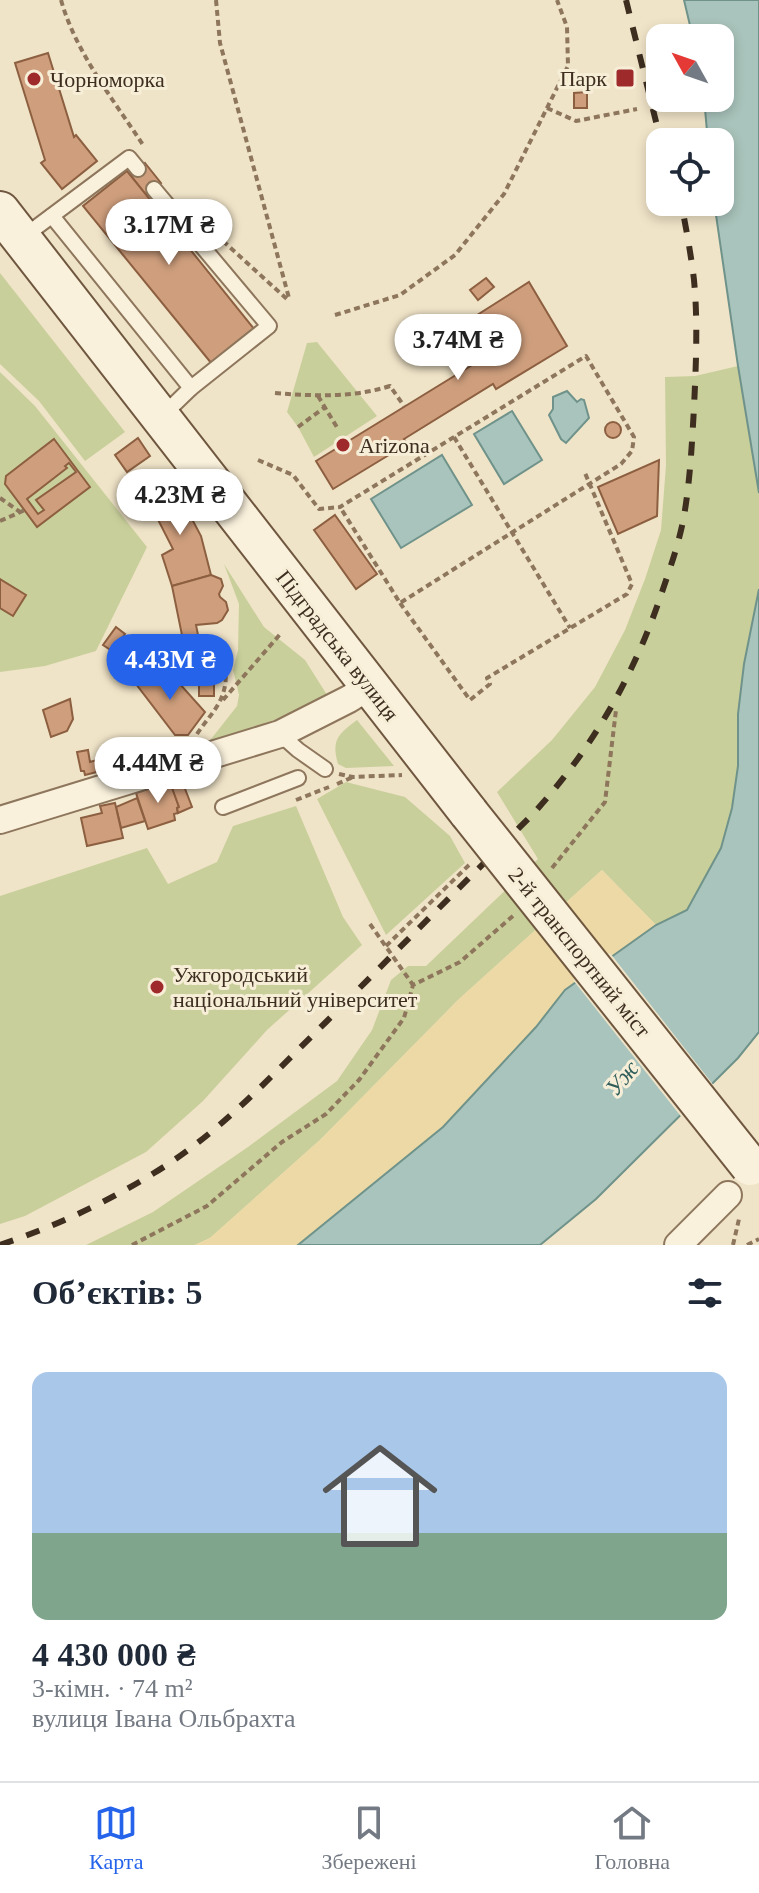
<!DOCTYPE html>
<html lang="uk">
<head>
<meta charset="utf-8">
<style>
  :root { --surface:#fff; --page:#f2f2f3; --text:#1f2937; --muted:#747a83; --line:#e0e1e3; --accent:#2563eb }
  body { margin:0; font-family:"Times New Roman",serif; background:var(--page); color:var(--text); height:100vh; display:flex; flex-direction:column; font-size:30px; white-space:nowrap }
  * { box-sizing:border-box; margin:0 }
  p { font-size:26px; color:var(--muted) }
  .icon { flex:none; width:44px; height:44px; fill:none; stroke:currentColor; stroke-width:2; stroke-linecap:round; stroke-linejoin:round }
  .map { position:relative; height:1245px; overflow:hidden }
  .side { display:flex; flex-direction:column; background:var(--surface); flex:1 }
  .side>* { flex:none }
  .needle { width:52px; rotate:310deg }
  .tools { position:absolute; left:646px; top:24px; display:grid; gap:16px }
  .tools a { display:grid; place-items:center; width:88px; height:88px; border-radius:16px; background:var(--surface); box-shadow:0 4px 12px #0003; font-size:40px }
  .price { position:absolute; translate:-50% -68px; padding:0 18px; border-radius:28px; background:#fff; color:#222; font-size:26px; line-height:52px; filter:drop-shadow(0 2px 4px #0008) }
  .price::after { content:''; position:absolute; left:50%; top:48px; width:24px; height:18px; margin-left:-12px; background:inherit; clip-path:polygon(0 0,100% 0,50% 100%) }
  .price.active { background:var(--accent); color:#fff }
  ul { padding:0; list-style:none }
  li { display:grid; align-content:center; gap:16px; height:424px; padding:0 32px }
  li+li { border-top:2px solid var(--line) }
  li span { display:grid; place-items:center; height:248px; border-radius:16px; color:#555 }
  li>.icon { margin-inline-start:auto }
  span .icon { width:144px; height:144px; fill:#fffc; stroke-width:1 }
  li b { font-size:34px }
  h2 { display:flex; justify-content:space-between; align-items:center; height:96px; padding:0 32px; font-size:34px }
  .tab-bar { display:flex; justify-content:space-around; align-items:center; height:112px; border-top:2px solid var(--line); background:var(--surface); font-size:22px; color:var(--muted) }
  .tab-bar a { display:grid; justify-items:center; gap:4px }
  .tab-bar .active { color:var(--accent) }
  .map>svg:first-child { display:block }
  .green { fill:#c9cf9b }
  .sand { fill:#ecd9a5 }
  .water { fill:#a9c4bc; stroke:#6f938a; stroke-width:2 }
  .pier { fill:#f0e4c8 }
  .building { fill:#cf9f7d; stroke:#8d5f41; stroke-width:2; fill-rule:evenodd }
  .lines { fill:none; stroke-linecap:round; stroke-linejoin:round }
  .lane-casing { stroke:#8d765c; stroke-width:18 }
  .street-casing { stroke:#8d765c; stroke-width:30 }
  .secondary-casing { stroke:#6f573f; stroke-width:42 }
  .path { stroke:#8d765c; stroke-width:4; stroke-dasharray:6 4; stroke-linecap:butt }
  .lane { stroke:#faf1dc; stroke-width:14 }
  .street { stroke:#faf1dc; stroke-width:26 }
  .secondary { stroke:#faf1dc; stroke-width:38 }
  .rail { stroke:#3d2e20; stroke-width:6; stroke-dasharray:14 14; stroke-linecap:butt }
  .secondary-bridge-casing { stroke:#6f573f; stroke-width:42; stroke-linecap:butt }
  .secondary-bridge { stroke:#faf1dc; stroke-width:38 }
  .poi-dot { fill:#9e2a2b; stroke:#f7eed8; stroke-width:3 }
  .labels { text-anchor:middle; stroke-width:6; stroke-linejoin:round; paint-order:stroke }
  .poi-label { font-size:22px; fill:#3d2e20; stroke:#f7eed8; text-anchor:start }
  .street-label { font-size:22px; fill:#3d2e20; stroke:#f7eed8 }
  .water-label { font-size:24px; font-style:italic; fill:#2f5d5a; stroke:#f7eed8 }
</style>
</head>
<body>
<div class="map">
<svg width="759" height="1245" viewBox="0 0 759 1245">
  <rect width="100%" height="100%" fill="#f0e4c8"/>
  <g class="green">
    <path d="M 0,273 L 125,432 L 85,461 L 39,401 L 0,364 Z"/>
    <path d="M 317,342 L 377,416 L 314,457 L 298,427 L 287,412 L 307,343 Z"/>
    <path d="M 738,366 L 759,493 L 759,589 L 744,664 L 738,766 L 732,808 L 721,848 L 687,910 L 656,925 L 602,870 L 458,1000 L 321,1139 L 210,1238 L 195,1245 L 86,1245 L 153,1212 L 248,1147 L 337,1081 L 372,1030 L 391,980 L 408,966 L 426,966 L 538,859 L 497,792 L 552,740 L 595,687 L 625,630 L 645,579 L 661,530 L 666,465 L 665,377 L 695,376 Z"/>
    <path d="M 0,372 L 35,406 L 147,547 L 96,651 L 45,666 L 0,672 Z"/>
    <path d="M 224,564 L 264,627 L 305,660 L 329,698 L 204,748 L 237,706 L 239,695 L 233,670 L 238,650 L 239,604 Z"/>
    <path d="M 357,720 L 394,766 L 346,768 L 338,764 C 331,740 338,734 357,720 Z"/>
    <path d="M 346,782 L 405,797 L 450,836 L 465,863 L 386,935 L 317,799 Z"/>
    <path d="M 296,806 L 343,917 L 362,945 L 267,1030 L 203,1101 L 146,1152 L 25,1216 L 0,1224 L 0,896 L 147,848 L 168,884 L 217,862 L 233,826 Z"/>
  </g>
  <path class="sand" d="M 602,870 L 656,925 L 565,990 L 536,1027 L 443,1127 L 298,1245 L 195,1245 L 210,1238 L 321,1139 L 458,1000 Z"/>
  <g class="water">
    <path d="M 684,0 L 759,0 L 759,493 L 738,366 L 716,215 L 715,202 L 720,202 L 720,142 L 708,142 L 704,98 L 720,98 L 720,38 L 693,38 Z"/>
    <path d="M 567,391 L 577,402 L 581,399 L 584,400 L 589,418 L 566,443 L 561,439 L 549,415 L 553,409 L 553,397 Z"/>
    <path d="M 512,411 L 542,460 L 504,484 L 474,434 Z"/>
    <path d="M 442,455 L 472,505 L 401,548 L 371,499 Z"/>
    <path d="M 759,589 L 759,1032 L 738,1058 L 596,1199 L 540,1245 L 298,1245 L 443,1127 L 536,1027 L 565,990 L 656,925 L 687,910 L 721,848 L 732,808 L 738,766 L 738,714 L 744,664 Z"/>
  </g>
  <path class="pier" d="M 610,953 L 715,1087 L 683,1119 L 573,980 Z"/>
  <g class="building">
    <path d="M 48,53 L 74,137 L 76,135 L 97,161 L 62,189 L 41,163 L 45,160 L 15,63 Z"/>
    <path d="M 587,92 L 587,108 L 574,108 L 574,93 Z"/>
    <path d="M 145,163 L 161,183 L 146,195 L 130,175 Z"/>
    <path d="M 127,171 L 255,330 L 212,364 L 83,206 Z"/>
    <path d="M 486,278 L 494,287 L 478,300 L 470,290 Z"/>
    <path d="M 529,282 L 567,346 L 496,389 L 493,384 L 404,439 L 407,444 L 333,489 L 316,461 L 495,351 L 474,317 Z"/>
    <circle cx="613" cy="430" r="8"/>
    <path d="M 138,438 L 150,456 L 127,472 L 115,455 Z"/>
    <path d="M 54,439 L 90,487 L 37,527 L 5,484 L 6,476 ZM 69,463 L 76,472 L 36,500 L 44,510 L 38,514 L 27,499 L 67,468 L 65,466 Z"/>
    <path d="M 659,460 L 657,516 L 618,534 L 598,487 Z"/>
    <path d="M 167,476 L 176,489 L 201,536 L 211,575 L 172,586 L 162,555 L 173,549 L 149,502 L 159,496 L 156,492 L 164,487 L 159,480 Z"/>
    <path d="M 335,515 L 377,574 L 356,589 L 314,530 Z"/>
    <path d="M 211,575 L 221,579 L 223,586 L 219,594 L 220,597 L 226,602 L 228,610 L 222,620 L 217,623 L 196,625 L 200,645 L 184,645 L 172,586 Z"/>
    <path d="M 0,579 L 26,595 L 13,616 L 0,608 Z"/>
    <path d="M 116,627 L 125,634 L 112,651 L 103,645 Z"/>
    <path d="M 155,669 L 164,678 L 171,674 L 205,712 L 188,735 L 175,735 L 133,680 L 143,670 L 149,676 Z"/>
    <rect x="199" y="683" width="15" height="13"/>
    <path d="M 70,699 L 73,719 L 67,731 L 51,737 L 43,710 Z"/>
    <path d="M 119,744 L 122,754 L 133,752 L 136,762 L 85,775 L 84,771 L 81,771 L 77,752 L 88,750 L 90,762 L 111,756 L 109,747 Z"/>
    <path d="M 170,781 L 179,807 L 177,808 L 178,813 L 174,814 L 175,820 L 148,829 L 136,793 Z"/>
    <path d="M 182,781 L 192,807 L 178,813 L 177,808 L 179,807 L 171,785 Z"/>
    <path d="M 137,798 L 145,821 L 121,828 L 116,807 Z"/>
    <path d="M 115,803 L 123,838 L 87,846 L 81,818 L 102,813 L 100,806 Z"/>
  </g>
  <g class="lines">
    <defs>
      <g id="lane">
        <path d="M 154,189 L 269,326 L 191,388 L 161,417"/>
        <path d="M 52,216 L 191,388"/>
        <path d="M 22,238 L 129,158 L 138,169"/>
        <path d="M 280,734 L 298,750 L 325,769"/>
        <path d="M 223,807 L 298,778"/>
      </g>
      <g id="street">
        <path d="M 0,820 L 280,734 L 349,699 L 370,686"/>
        <path d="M 678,1245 L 728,1195"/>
      </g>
      <path id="secondary" d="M 0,211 L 469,813"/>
    </defs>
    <use href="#lane" class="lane-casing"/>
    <use href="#street" class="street-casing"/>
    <use href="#secondary" class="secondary-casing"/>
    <g class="path">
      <path d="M 61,0 C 76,53 113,99 143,145"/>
      <path d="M 216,0 L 220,43 L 289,298"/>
      <path d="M 547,108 L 576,121 L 637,109"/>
      <path d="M 223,241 L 289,301"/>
      <path d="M 335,315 L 400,295 L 455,255 L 504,194 L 568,66 L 567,27 L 557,0"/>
      <path d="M 275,393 C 314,396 352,398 390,386 L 404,406"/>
      <path d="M 318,396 L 338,429"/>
      <path d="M 298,427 L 325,407"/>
      <path d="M 454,437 L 570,628"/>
      <path d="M 258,460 L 293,475 L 319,509 L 340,507 L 586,356 L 634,437 L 632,451 L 621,464 L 400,603 L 340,507"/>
      <path d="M 0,498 L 20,512"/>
      <path d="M 0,521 L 25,510"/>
      <path d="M 400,603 L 470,700 L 490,684 L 487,678 L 627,594 L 632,584 L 585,473"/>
      <path d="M 223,700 L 282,632"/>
      <path d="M 197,734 C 206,720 220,707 224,690 C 228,676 224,660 226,645"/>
      <path d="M 339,774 L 353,777 L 402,775"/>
      <path d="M 337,784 L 353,777"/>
      <path d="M 296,800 L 329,787"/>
      <path d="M 552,868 L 605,802 L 616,710"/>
      <path d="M 370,924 L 413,985"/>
      <path d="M 386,946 L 470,864"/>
      <path d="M 132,1245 L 207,1206 L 282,1142 L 326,1114 L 359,1080 L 404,1018 L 413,985 L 460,962 L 514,915"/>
      <path d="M 733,1245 L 739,1219"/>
      <path d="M 747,1245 L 759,1239"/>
    </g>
    <use href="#lane" class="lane"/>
    <use href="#street" class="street"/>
    <use href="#secondary" class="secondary"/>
    <g class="rail">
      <path d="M 626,0 L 661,142"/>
      <path d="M 0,1245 C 53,1227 106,1203 154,1173 C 219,1134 272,1075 326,1022 C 394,953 463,884 531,816 C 590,752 632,680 660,598 C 669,571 679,544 684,516 C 690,481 692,444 694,407 C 696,365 698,322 694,280 C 691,254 686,228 681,202"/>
    </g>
    <defs>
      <path id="secondary-bridge" d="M 469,813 L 750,1166"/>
    </defs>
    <use href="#secondary-bridge" class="secondary-bridge-casing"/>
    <use href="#secondary-bridge" class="secondary-bridge"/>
  </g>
  <g class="poi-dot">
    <rect x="615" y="68" width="20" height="20" rx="4"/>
    <circle cx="34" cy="79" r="8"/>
    <circle cx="343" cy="445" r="8"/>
    <circle cx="157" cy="987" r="8"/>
  </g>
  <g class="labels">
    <g class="poi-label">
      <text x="607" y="86" text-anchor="end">Парк</text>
      <text x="50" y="87">Чорноморка</text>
      <text x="359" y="453">Arizona</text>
      <text x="173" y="982">Ужгородський<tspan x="173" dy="25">національний університет</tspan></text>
    </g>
    <g class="street-label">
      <text transform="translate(338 645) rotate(52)" y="8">Підградська вулиця</text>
      <text transform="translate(580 952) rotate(51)" y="8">2-й транспортний міст</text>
    </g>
    <g class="water-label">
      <text transform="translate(622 1078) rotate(-50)" y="8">Уж</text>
    </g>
  </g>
</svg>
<div class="tools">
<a><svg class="needle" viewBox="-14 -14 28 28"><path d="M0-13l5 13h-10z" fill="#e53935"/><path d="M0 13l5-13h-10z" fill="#747a83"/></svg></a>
<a><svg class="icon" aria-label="locate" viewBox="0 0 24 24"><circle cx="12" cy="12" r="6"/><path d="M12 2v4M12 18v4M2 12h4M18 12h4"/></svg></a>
</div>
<b class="price" style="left:169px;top:267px">3.17M ₴</b>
<b class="price" style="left:458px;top:382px">3.74M ₴</b>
<b class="price" style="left:180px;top:537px">4.23M ₴</b>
<b class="price active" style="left:170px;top:702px">4.43M ₴</b>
<b class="price" style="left:158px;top:805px">4.44M ₴</b>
</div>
<section class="side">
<h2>Об’єктів: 5<svg class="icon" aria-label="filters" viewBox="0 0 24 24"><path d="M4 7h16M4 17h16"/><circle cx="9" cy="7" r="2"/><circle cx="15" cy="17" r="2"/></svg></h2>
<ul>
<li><span style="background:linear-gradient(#a9c7e8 65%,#7fa58c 0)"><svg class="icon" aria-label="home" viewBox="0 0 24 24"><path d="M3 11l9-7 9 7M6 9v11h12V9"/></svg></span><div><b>4 430 000 ₴</b><p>3-кімн. · 74 m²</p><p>вулиця Івана Ольбрахта</p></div></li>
</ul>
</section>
<nav class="tab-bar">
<a class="active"><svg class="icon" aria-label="map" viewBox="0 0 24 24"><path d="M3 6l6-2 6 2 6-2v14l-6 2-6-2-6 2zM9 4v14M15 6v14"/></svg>Карта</a>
<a><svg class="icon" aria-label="saved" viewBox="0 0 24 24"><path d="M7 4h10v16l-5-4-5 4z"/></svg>Збережені</a>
<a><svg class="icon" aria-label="home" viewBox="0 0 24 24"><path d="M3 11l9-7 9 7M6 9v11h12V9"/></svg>Головна</a>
</nav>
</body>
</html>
